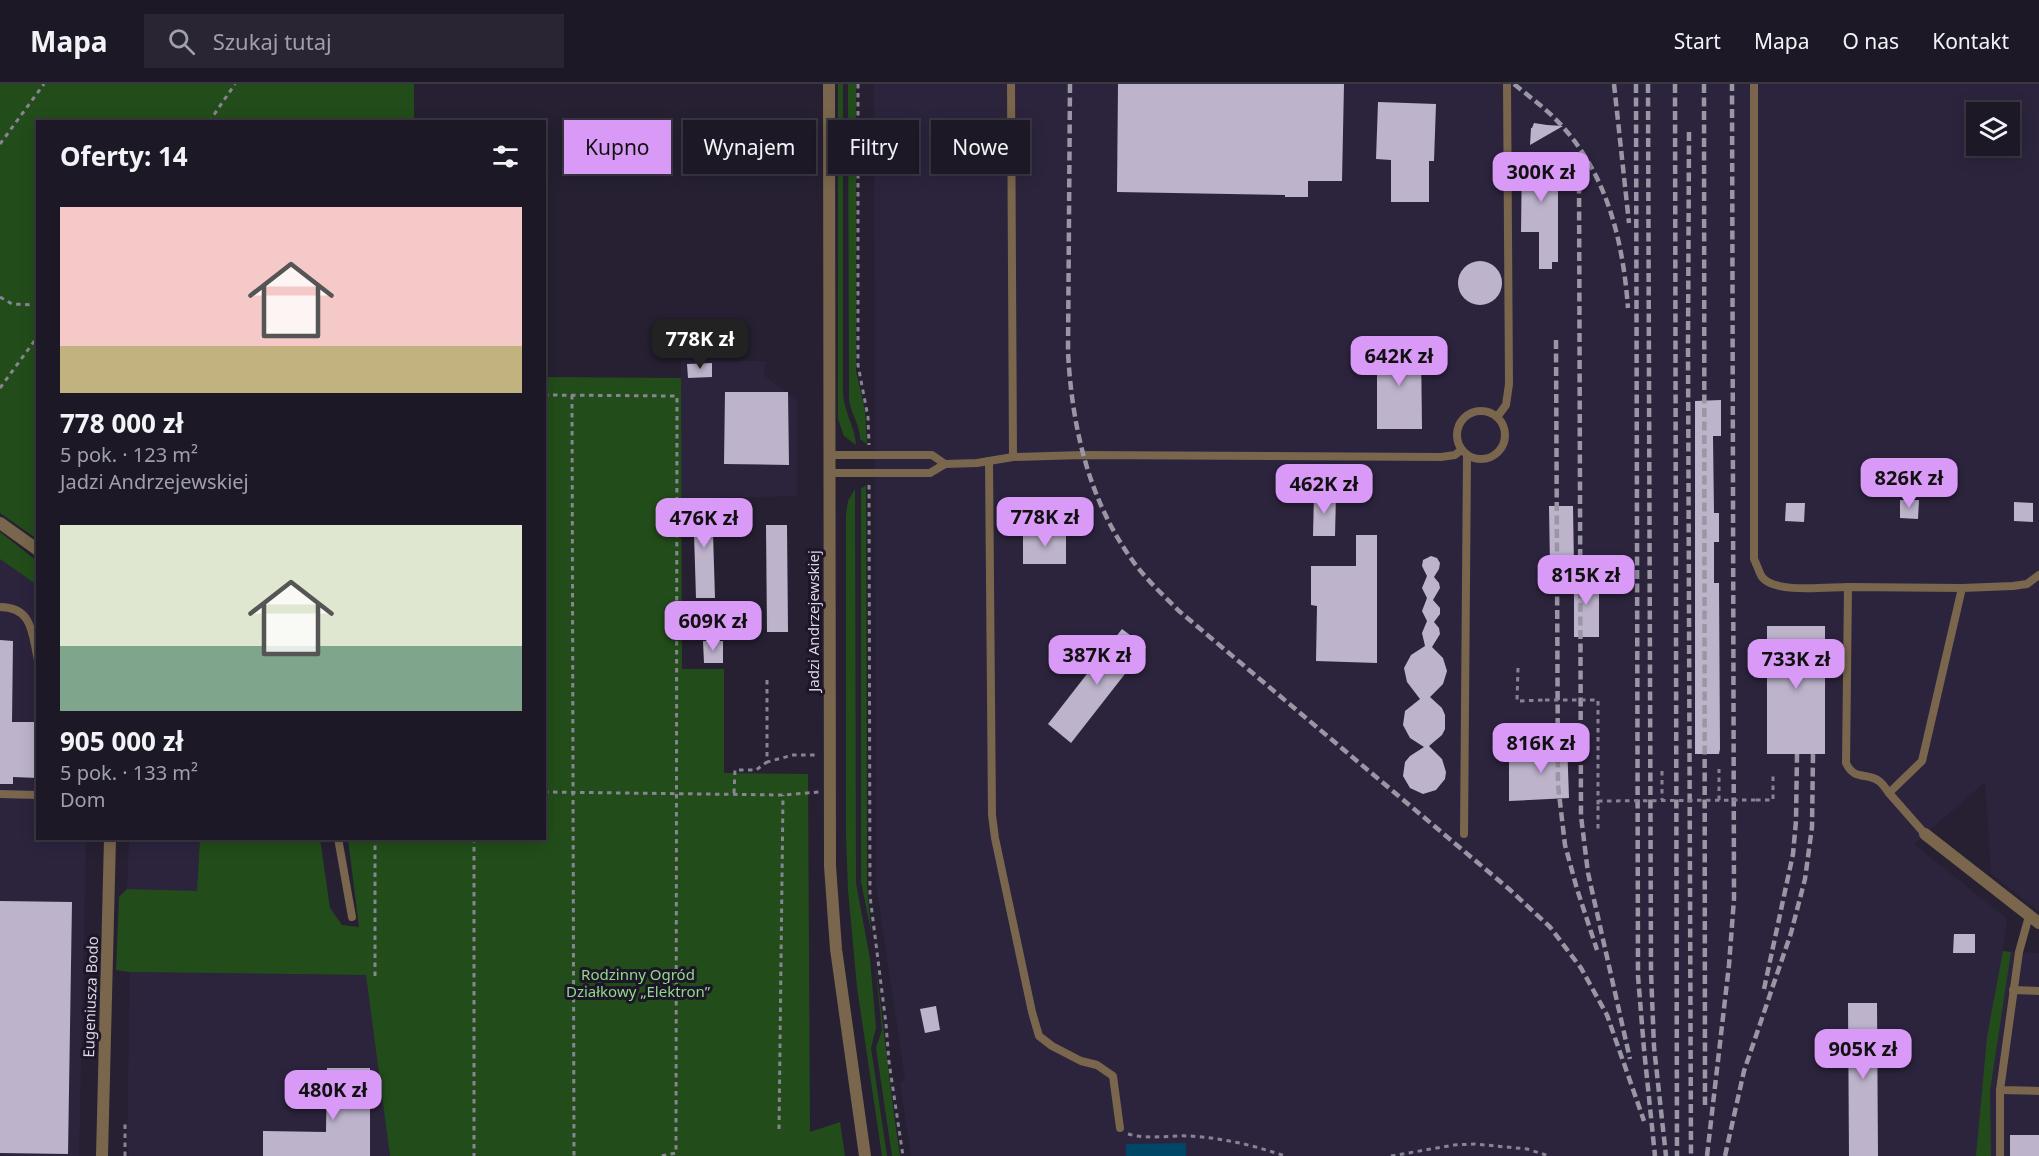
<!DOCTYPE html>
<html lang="pl">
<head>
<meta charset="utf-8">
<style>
  :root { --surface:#1c1826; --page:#292532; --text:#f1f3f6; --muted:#a0a0a7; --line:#3a3743; --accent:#d99af7 }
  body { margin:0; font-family:"Noto Sans",sans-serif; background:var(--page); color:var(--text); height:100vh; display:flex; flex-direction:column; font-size:22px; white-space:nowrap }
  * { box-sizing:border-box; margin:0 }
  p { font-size:20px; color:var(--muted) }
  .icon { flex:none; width:33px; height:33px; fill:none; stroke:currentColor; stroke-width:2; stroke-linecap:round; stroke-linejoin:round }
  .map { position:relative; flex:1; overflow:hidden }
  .details { position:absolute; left:36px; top:36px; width:510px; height:720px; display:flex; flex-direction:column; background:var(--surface); border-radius:0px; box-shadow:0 3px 15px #0003,0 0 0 2px var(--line) }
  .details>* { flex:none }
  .banner { position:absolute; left:564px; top:36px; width:570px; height:54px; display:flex; gap:12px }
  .buttons { position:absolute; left:1966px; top:18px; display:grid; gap:12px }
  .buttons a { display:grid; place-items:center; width:54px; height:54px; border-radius:0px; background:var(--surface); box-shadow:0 3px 15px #0003,0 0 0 2px var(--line); font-size:30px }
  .price { position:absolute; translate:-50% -51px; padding:0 14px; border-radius:12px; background:var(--accent); color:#111; font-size:20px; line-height:39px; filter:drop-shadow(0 2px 3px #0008) }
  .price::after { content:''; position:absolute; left:50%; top:36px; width:18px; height:14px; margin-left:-9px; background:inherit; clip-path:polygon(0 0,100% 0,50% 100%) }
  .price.active { background:#222; color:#fff }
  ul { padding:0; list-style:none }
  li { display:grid; align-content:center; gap:12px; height:318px; padding:0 24px }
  li span { display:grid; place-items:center; height:186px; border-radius:0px; color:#555 }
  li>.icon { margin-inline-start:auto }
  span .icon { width:108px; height:108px; fill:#fffc; stroke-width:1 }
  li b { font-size:26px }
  h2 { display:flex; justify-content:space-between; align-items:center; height:72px; padding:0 24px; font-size:26px }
  .chip { padding:0 21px; border-radius:0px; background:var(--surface); box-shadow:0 3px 15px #0003,0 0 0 2px var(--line); font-size:21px; line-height:54px }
  .chip.active { background:var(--accent); color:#111 }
  header { display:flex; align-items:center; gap:36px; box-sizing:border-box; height:84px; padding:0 30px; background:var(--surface); border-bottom:2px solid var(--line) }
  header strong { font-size:28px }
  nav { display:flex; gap:33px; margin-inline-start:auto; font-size:21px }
  .search { width:420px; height:54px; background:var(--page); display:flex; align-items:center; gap:15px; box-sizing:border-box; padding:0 21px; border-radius:0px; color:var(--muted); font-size:22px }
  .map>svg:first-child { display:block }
  .built { fill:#2c243d; fill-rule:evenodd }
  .green { fill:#224d1a }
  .water { fill:#004666 }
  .building { fill:#bdb4cc }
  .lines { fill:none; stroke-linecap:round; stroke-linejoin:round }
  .path { stroke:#898493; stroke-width:3; stroke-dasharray:4.5 4.5; stroke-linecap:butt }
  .lane { stroke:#79664c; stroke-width:8 }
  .street { stroke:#79664c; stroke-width:12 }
  .rail { stroke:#9a96a4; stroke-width:4.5; stroke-dasharray:9 4.5; stroke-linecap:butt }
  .path-bridge { stroke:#898493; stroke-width:3; stroke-dasharray:4.5 4.5; stroke-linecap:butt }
  .labels { text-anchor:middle; stroke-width:6; stroke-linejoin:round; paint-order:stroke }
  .street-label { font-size:15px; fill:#dbd7e4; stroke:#1c1628 }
  .park-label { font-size:15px; fill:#93d886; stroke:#1c1628 }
</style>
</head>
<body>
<header>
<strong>Mapa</strong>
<div class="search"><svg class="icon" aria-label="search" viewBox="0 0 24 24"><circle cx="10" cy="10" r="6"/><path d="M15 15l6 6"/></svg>Szukaj tutaj</div>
<nav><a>Start</a><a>Mapa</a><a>O nas</a><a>Kontakt</a></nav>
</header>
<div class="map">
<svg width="2039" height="1072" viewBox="0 0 2039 1072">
  <rect width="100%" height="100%" fill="#262032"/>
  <g class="built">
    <path d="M 874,0 L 2039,0 L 2039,828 L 1991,789 L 1985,698 L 1914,760 L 2007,835 L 2003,867 L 2039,869 L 2039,1072 L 911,1072 L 900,999 L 905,995 L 876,800 ZM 1977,28 L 2010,28 L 2010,62 L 1977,62 Z"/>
    <path d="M 681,276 L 765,277 L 764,291 L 797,317 L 797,412 L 681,415 Z"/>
    <path d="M 0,475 L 37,501 L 38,754 L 86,755 L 79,1072 L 0,1072 Z"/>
    <path d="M 129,755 L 200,755 L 197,808 L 127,805 Z"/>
    <path d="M 130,888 L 366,891 L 390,1072 L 129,1072 L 127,1061 Z"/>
  </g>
  <g class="green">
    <path d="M 0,0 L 414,0 L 414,37 L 38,38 L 37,455 L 0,429 Z"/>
    <path d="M 838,0 L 843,0 L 843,311 C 845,330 855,343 856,361 L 844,352 L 838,335 Z"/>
    <path d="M 848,0 L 856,0 L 856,287 L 865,327 L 867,360 L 860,355 C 860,341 851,330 849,316 Z"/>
    <path d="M 545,293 L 681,294 L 682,585 L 724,585 L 724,689 L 808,690 L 810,1048 L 840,1038 L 845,1072 L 390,1072 L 366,891 L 130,888 L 116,886 L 119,813 L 127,805 L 197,807 L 200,755 L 320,755 L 330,824 L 342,841 L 359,843 L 348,755 L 544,754 Z"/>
    <path d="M 866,401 L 867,803 L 871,847 L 861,798 L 861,405 Z"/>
    <path d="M 855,405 L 856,799 L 870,875 L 876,944 L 871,964 L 887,1072 L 882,1072 L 857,903 L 848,806 L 846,752 L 846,431 L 848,417 Z"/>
    <path d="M 0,448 L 37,477 L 37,501 L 0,475 Z"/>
    <path d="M 2003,867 L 2011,868 L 1990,1007 L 1991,1072 L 1976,1072 L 1987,953 Z"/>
    <path d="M 875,878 C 884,943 890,1007 900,1072 L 892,1072 L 876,964 L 882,946 Z"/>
  </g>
  <path class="water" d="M 1186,1059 L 1186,1072 L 1126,1072 L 1126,1060 Z"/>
  <g class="building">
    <path d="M 1118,0 L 1344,0 L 1342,97 L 1308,97 L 1308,113 L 1285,113 L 1285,111 L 1117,108 Z"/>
    <path d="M 1378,18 L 1436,20 L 1434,77 L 1429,77 L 1429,118 L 1391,118 L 1391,76 L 1376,75 Z"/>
    <path d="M 1534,39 L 1547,41 L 1563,42 L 1530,61 L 1531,44 L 1532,44 Z"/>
    <path d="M 1522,68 L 1558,68 L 1558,178 L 1552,178 L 1552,185 L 1539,185 L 1539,148 L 1521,148 Z"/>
    <circle cx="1480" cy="199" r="22"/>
    <rect x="704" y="246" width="39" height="17"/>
    <path d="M 1377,261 L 1421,262 L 1422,345 L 1377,345 Z"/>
    <path d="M 712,279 L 712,293 L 688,294 L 687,280 Z"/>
    <path d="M 725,308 L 788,308 L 789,381 L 724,380 Z"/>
    <path d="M 1721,316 L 1721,352 L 1713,352 L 1714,429 L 1719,429 L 1719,458 L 1714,458 L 1714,499 L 1719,499 L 1720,665 L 1719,670 L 1695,670 L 1695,317 Z"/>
    <path d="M 1314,410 L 1336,411 L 1335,452 L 1313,452 Z"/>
    <path d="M 712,416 L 715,514 L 696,514 L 693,417 Z"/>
    <path d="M 1900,416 L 1919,416 L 1918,435 L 1900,434 Z"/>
    <path d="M 2014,418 L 2033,419 L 2033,438 L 2014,437 Z"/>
    <path d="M 1786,419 L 1805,419 L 1804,438 L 1785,437 Z"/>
    <path d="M 1549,422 L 1573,422 L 1574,483 L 1550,482 Z"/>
    <path d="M 766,441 L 787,441 L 788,548 L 767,548 Z"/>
    <path d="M 1066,448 L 1066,480 L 1023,480 L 1023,449 Z"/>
    <path d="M 1356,451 L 1377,451 L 1377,579 L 1316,577 L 1317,522 L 1311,521 L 1311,482 L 1356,482 Z"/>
    <path d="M 1431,472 L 1437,474 L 1440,479 L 1439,485 L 1434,493 L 1439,499 L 1440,504 L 1433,516 L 1440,524 L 1440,530 L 1434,538 L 1439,544 L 1440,550 L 1432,563 L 1443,574 L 1447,587 L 1443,600 L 1430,613 L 1442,624 L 1445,631 L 1445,645 L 1442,651 L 1429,662 L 1442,675 L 1446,688 L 1445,695 L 1436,706 L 1423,710 L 1410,704 L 1403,692 L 1405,678 L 1410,672 L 1424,663 L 1410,654 L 1403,641 L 1405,627 L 1420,615 L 1407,598 L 1404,584 L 1411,571 L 1425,562 L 1422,549 L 1427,537 L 1422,527 L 1427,514 L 1422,504 L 1427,492 L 1422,482 L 1423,476 Z"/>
    <rect x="1574" y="492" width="25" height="61"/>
    <rect x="1767" y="542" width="58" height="128"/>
    <path d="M 1122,545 L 1146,563 L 1071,659 L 1048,640 Z"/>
    <path d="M 0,556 L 13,557 L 12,638 L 38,638 L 38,694 L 13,693 L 13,700 L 0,700 Z"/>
    <path d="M 703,557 L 723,557 L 723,579 L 704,579 Z"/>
    <path d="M 1547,657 L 1567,657 L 1569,714 L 1509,717 L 1509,675 L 1529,675 L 1530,671 L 1533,670 L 1533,661 L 1547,661 Z"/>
    <path d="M 0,817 L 72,818 L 68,1070 L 0,1069 Z"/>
    <path d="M 1954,850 L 1975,850 L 1975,869 L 1953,869 Z"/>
    <path d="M 1848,919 L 1877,919 L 1878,1072 L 1849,1072 Z"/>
    <path d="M 936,922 L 940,946 L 925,949 L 920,925 Z"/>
    <path d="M 327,984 L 370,984 L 370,1072 L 263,1072 L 263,1047 L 326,1048 Z"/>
    <rect x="2010" y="1051" width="29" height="21"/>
  </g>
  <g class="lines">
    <g class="path">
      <path d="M 858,0 L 858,281 L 868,333 L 869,361"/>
      <path d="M 209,38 L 235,0"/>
      <path d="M 0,60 L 44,0"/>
      <path d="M 0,213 L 12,220 L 38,221"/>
      <path d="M 0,304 L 38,252"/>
      <path d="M 544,311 L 677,312 L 676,1069 L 661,1072"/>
      <path d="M 572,311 L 574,1072"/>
      <path d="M 869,401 L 870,812 L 886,940 L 889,978 L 903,1072"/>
      <path d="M 1518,584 L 1517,617 L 1545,616"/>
      <path d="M 767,596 L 767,678 L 793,671 L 819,671"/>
      <path d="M 1662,687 L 1662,716"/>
      <path d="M 544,708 L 783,711 L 819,708"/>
      <path d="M 734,709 L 735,686 L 756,686 L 767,678"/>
      <path d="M 1719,716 L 1719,685"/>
      <path d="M 1756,716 L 1773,716 L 1773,688"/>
      <path d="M 1598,722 L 1598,745"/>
      <path d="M 474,754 L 474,1072"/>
      <path d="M 375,892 L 375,754"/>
      <path d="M 779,1045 L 783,711"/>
      <path d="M 1128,1050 C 1148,1056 1169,1051 1189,1052 C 1223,1054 1253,1061 1285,1072"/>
      <path d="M 125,1072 L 125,1036"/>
      <path d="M 1391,1072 L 1454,1061 L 1475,1060 L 1527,1065 L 1549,1072"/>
    </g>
    <g class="lane">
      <path d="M 1011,0 L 1013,373 L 1083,371 L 1441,373 L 1455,371 L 1461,366"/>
      <path d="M 1754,0 L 1754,475 C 1757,481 1759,488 1762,493 C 1775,510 1827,503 1848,503"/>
      <circle cx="1481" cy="351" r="24"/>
      <path d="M 1497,333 L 1506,321 L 1509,300 L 1507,0"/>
      <path d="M 829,371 L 932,371 L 945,380"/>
      <path d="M 989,377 L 992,731 L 995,754 L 1032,928 L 1039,952 L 1052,962 L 1081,977 L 1097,981 L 1113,992 L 1120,1044"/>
      <path d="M 829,389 L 930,389 L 945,380 L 977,379 L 1013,373"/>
      <path d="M 0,523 C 33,523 32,550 38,576"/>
      <path d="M 1889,709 C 1886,705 1883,700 1879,697 C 1867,688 1854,697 1846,679 L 1848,503 L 1962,504"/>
      <path d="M 0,710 L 38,711"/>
      <path d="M 1464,750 L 1467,372"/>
      <path d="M 1925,750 L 1889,709 L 1922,677 L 1962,504 L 2013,502 L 2027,500 L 2039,491"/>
      <path d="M 338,754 L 352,833"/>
      <path d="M 2029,832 L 2019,868 L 2000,1006 L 2039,1007"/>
      <path d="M 2013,906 L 2039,907"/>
      <path d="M 2000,1072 L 2000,1006"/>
    </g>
    <g class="street">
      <path d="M 829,0 L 830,782 L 836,865 L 865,1072"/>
      <path d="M 0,439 L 38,466"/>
      <path d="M 1925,750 L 2039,839"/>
      <path d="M 102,1072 L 110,754"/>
    </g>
    <g class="rail">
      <path d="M 1070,0 L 1068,268 C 1072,344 1089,418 1135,480 C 1148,497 1164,512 1179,527 L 1509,805 L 1550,843 L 1581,884 L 1607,931 L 1644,1037"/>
      <path d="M 1514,0 C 1531,14 1548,26 1562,42 C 1608,93 1623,158 1628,224"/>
      <path d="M 1614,0 L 1629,139"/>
      <path d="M 1636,0 L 1638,892 L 1644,965 L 1655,1072"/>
      <path d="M 1648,0 L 1651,888 L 1654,963 L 1666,1072"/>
      <path d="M 1675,0 L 1677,1072"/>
      <path d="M 1704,0 L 1705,1021"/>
      <path d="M 1689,48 L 1688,263 L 1691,1072"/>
      <path d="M 1579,87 L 1581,732 L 1588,789 L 1630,975"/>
      <path d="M 1556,256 L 1558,701 L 1565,761 L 1577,805 L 1597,866"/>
      <path d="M 1764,905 L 1793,770 L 1796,737 L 1797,670"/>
      <path d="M 1707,1072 L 1729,881 L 1734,815 L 1732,0"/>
      <path d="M 1725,1072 L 1744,987 L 1791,849 L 1805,795 L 1812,743 L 1813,670"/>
    </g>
    <g class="path-bridge">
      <path d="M 1545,616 L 1598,616 L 1598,722"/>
      <path d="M 1598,717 L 1756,716"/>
    </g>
  </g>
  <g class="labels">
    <g class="street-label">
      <text transform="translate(814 537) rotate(-90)" y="5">Jadzi Andrzejewskiej</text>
      <text transform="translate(91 913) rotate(-88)" y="5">Eugeniusza Bodo</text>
    </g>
    <g class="park-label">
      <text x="638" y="896">Rodzinny Ogród<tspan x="638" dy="17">Działkowy „Elektron”</tspan></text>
    </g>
  </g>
</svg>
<div class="buttons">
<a><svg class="icon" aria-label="layers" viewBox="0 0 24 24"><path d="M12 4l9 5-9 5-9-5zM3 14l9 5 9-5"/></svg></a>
</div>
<b class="price" style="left:1541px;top:119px">300K zł</b>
<b class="price active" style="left:700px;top:286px">778K zł</b>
<b class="price" style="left:1399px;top:303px">642K zł</b>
<b class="price" style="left:1909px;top:425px">826K zł</b>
<b class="price" style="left:1324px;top:431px">462K zł</b>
<b class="price" style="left:1045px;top:464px">778K zł</b>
<b class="price" style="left:704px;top:465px">476K zł</b>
<b class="price" style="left:1586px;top:522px">815K zł</b>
<b class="price" style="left:713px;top:568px">609K zł</b>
<b class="price" style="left:1097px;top:602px">387K zł</b>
<b class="price" style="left:1796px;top:606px">733K zł</b>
<b class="price" style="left:1541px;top:690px">816K zł</b>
<b class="price" style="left:1863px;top:996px">905K zł</b>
<b class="price" style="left:333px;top:1037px">480K zł</b>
<div class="banner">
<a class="chip active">Kupno</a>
<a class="chip">Wynajem</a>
<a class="chip">Filtry</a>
<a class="chip">Nowe</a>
</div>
<section class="details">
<h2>Oferty: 14<svg class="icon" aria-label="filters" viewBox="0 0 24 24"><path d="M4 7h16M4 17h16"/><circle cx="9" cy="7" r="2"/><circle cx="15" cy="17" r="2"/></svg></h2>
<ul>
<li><span style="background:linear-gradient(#f6c9c9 75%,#c2b280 0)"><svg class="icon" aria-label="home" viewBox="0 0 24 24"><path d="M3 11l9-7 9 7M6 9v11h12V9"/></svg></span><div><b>778 000 zł</b><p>5 pok. · 123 m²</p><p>Jadzi Andrzejewskiej</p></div></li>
<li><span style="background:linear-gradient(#dfe7d0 65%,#7fa58c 0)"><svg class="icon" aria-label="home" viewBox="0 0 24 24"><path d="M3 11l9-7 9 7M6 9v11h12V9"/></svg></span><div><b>905 000 zł</b><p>5 pok. · 133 m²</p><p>Dom</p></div></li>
</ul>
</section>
</div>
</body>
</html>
